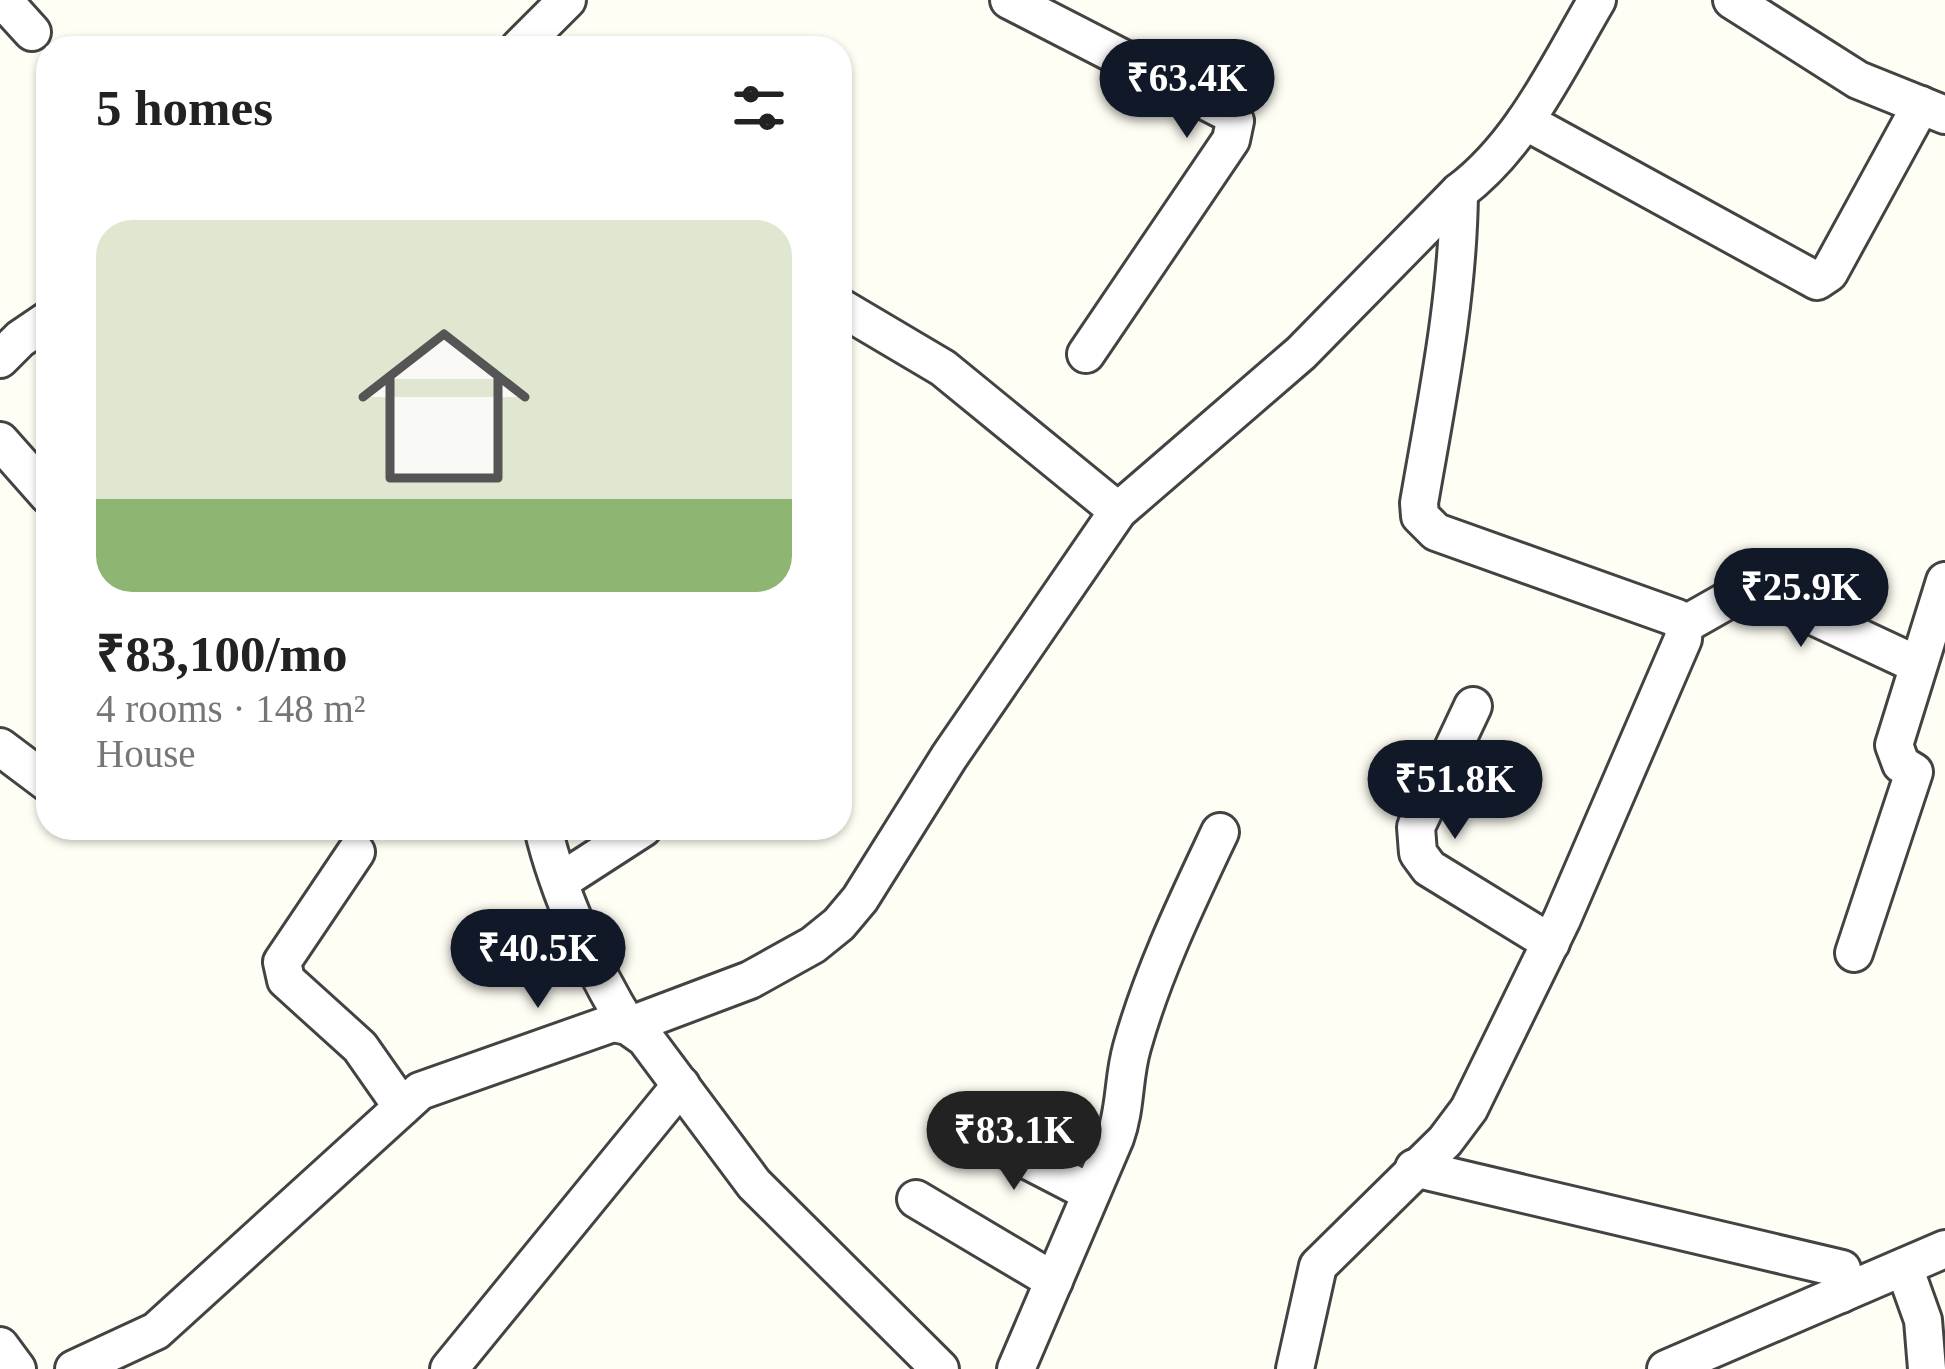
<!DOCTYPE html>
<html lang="en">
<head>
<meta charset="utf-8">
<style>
  :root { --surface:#fff; --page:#f6f6f6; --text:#222; --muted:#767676; --line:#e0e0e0; --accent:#111827 }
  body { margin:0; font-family:"Times New Roman",serif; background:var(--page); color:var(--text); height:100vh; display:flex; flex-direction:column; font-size:45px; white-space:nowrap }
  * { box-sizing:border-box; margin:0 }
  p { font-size:39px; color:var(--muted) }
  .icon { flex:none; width:66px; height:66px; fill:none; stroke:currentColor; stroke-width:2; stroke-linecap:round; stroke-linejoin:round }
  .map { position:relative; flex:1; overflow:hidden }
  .panel { position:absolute; left:36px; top:36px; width:816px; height:804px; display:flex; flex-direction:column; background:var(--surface); border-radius:36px; box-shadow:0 3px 9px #0004 }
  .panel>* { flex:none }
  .price { position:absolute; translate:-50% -102px; padding:0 27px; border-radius:42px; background:var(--accent); color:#fff; font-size:39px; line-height:78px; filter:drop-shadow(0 3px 6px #0008) }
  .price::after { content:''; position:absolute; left:50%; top:72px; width:36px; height:27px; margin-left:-18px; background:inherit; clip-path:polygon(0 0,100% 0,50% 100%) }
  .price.current { background:#222; color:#fff }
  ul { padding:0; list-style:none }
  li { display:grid; align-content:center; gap:24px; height:636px; padding:0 60px }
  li+li { border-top:3px solid var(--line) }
  li span { display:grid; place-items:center; height:372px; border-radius:36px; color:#555 }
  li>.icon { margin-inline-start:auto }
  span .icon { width:216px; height:216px; fill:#fffc; stroke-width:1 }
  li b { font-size:51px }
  h2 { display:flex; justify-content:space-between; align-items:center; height:144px; padding:0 60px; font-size:51px }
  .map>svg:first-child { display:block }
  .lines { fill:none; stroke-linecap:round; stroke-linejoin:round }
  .street-casing { stroke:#434343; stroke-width:42 }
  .street { stroke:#fff; stroke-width:36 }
</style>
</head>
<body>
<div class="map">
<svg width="1945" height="1369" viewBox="0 0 1945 1369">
  <rect width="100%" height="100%" fill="#fffef4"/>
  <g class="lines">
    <defs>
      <g id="street">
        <path d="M 3,0 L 32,32"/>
        <path d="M 1009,0 L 1229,113 L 1235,121 L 1231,140 L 1086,354"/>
        <path d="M 1732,0 L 1858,80 L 1945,115"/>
        <path d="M 519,48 L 567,0"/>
        <path d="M 1525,121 L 1817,281 L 1829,273 L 1921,105"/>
        <path d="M 840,307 L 943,368 L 1118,511"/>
        <path d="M 0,359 L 20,339 L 48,320"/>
        <path d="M 0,441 L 48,495"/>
        <path d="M 1684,625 L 1751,587 L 1918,665"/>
        <path d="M 1473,706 L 1416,827 L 1418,853 L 1429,868 L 1551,943"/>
        <path d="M 0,747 L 48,783"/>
        <path d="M 543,828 C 558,892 593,970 628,1026 L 750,980 L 813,945 L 839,924 L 860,899 L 949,757 L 1118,511 L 1301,353 L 1459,192 C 1522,145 1558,66 1597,0"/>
        <path d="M 356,852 L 282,962 L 286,980 L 360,1047 L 402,1107"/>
        <path d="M 561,881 L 643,828"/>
        <path d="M 1854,953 L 1914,772 L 1901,764 L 1894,745 L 1945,581"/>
        <path d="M 969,1130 L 1091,1193"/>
        <path d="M 1414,1168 L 1842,1269 L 1841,1294"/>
        <path d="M 916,1199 L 1054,1281"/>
        <path d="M 1904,1267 L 1923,1320 L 1927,1369"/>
        <path d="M 0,1346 L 17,1369"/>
        <path d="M 74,1369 L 156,1331 L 420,1091 L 613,1023 L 628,1026 L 645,1038 L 754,1184 L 940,1369"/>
        <path d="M 449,1369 L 681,1085"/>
        <path d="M 1016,1369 L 1115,1138 C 1126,1108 1123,1078 1132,1047 C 1153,972 1187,902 1220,832"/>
        <path d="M 1295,1369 L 1318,1266 L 1445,1141 L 1469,1109 L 1562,919 L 1683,639 L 1684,625 L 1677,618 L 1436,532 L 1420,516 L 1419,503 C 1437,399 1458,298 1459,192"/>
        <path d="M 1666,1369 L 1945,1249"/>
      </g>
    </defs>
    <use href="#street" class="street-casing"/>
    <use href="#street" class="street"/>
  </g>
</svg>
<b class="price" style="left:1187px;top:141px">₹63.4K</b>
<b class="price" style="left:1801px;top:650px">₹25.9K</b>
<b class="price" style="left:1455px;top:842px">₹51.8K</b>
<b class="price" style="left:538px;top:1011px">₹40.5K</b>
<b class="price current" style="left:1014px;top:1193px">₹83.1K</b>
<section class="panel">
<h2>5 homes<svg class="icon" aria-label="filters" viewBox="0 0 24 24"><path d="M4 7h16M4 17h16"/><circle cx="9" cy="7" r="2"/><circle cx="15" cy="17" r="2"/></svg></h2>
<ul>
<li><span style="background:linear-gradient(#dfe7d0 75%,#8fb573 0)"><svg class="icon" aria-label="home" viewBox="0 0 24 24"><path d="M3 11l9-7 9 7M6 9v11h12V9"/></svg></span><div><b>₹83,100/mo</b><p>4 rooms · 148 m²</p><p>House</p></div></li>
</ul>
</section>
</div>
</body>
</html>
